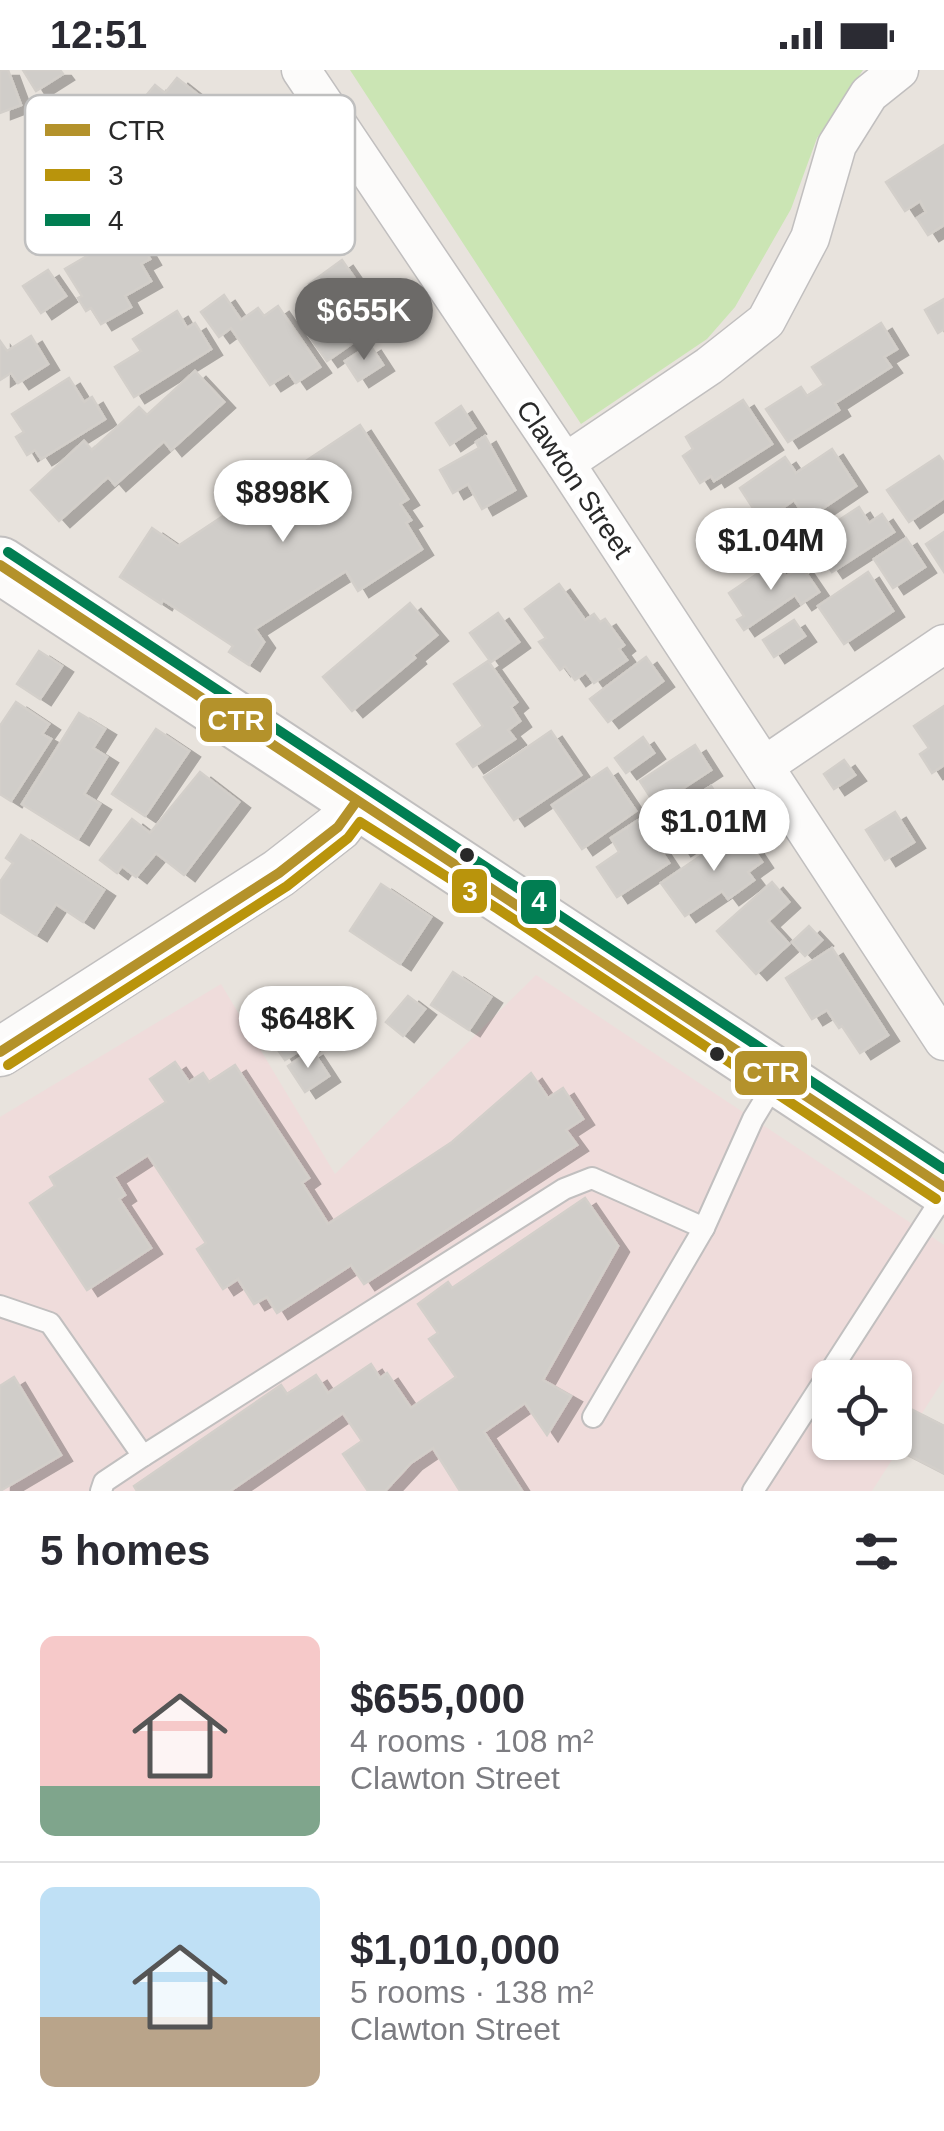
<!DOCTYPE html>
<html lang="en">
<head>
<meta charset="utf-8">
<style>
  :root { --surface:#fff; --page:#f2f2f3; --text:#2b2b33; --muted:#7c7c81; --line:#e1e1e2; --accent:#6c6a68 }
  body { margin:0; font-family:Helvetica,sans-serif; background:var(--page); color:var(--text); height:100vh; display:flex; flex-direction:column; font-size:38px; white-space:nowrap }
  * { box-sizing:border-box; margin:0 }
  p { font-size:32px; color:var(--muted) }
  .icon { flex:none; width:55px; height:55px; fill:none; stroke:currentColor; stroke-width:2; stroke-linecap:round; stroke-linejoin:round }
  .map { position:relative; height:1421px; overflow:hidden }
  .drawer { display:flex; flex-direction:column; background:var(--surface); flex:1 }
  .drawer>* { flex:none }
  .controls { position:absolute; left:812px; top:1290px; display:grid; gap:20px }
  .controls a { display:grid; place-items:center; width:100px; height:100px; border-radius:15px; background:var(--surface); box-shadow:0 2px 8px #0004; font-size:50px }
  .price { position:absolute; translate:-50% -85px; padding:0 22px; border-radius:35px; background:#fff; color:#222; font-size:32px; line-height:65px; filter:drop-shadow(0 2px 5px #0008) }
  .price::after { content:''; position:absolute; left:50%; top:60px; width:30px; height:22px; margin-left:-15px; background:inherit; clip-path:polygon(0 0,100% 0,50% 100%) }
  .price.selected { background:var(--accent); color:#fff }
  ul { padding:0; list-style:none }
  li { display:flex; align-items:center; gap:30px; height:250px; padding:0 40px }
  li+li { border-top:2px solid var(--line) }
  li span { display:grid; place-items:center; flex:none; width:280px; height:200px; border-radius:15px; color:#555 }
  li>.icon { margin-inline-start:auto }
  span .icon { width:120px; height:120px; fill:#fffc; stroke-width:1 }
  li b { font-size:42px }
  h2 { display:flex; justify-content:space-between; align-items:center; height:120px; padding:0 40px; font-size:42px }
  .status { display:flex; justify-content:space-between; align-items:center; height:70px; padding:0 50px; background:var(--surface); direction:ltr }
  .status svg { height:28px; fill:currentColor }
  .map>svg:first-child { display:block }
  .medical { fill:#efdcdb; fill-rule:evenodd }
  .green { fill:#cbe5b4 }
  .building { fill:#d0cdc9; stroke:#d3cfca; stroke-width:2.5; filter:url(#shadow) }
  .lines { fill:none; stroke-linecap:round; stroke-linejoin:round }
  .service-casing { stroke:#c1bfbf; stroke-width:24 }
  .minor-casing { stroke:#c1bfbf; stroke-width:41 }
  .tertiary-casing { stroke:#c1bfbf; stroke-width:51 }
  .secondary-casing { stroke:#c1bfbf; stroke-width:59 }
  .service { stroke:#fcfbfa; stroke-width:20 }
  .minor { stroke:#fcfbfa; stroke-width:38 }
  .tertiary { stroke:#fcfbfa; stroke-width:48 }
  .secondary { stroke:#fcfbfa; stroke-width:55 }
  .bus-1-casing { stroke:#fff; stroke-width:18 }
  .bus-2-casing { stroke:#fff; stroke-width:18 }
  .bus-3-casing { stroke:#fff; stroke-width:18 }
  .bus-1 { stroke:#b4922b; stroke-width:10 }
  .bus-2 { stroke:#b9940c; stroke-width:10 }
  .bus-3 { stroke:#017e52; stroke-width:10 }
  .bus-dot { fill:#292929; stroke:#fff; stroke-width:4 }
  .labels { text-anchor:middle; stroke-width:10; stroke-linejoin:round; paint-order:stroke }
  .street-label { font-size:28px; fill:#292929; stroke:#fff }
  .key { fill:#fff; stroke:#bfbfbf; stroke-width:2.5 }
  .key-label { font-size:28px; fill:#292929 }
  .line-badge { stroke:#fff; stroke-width:4 }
  .badge-label { font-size:28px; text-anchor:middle; font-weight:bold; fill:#fff }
</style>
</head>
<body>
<div class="status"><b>12:51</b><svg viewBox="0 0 49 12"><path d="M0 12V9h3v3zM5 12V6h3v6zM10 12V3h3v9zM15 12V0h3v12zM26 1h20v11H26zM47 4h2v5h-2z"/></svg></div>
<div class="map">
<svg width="944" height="1421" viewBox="0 0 944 1421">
  <defs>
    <filter id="shadow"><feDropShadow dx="11" dy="6" stdDeviation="0" flood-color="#0004"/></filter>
  </defs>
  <rect width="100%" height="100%" fill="#e8e3dd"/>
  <path class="medical" d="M 536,905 L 944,1175 L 944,1309 L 872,1421 L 0,1421 L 0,1047 L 221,914 L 335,1104 ZM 830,1308 L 895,1308 L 895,1372 L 830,1372 Z"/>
  <path class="green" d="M 350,0 L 863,0 L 817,68 L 791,139 L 735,237 L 707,269 L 581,354 Z"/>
  <g class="building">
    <path d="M 0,0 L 8,0 L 21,35 L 0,43 Z"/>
    <path d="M 23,0 L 60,0 L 63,4 L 36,21 Z"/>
    <path d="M 177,8 L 221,43 L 187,85 L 194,90 L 183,104 L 177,98 L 164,114 L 148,101 L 138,114 L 99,82 L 155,15 L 165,23 Z"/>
    <path d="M 944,75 L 944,155 L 928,165 L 917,148 L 926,142 L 920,131 L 905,141 L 886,112 Z"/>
    <path d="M 129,153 L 150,189 L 141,194 L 151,211 L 125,226 L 131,237 L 101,254 L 91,238 L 86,241 L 78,228 L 82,226 L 65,199 L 111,172 L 108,166 Z"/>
    <path d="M 342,190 L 384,251 L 327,291 L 300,253 L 324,236 L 309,214 Z"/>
    <path d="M 48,200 L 66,226 L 41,243 L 23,216 Z"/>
    <path d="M 224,225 L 241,250 L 258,238 L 264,246 L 278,236 L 320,297 L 296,313 L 289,303 L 270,315 L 231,258 L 219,267 L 201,242 Z"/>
    <path d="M 944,229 L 944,259 L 938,263 L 925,240 Z"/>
    <path d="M 177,241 L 187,258 L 195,253 L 211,279 L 134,327 L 115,297 L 141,281 L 133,269 Z"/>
    <path d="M 881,253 L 897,279 L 884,287 L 891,297 L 835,333 L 839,340 L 788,372 L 766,339 L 801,317 L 807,326 L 824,315 L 812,297 Z"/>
    <path d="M 31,266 L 48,294 L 18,313 L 11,303 L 0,310 L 0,271 L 7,281 Z"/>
    <path d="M 370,275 L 383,295 L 358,311 L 345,291 Z"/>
    <path d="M 195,301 L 224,332 L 171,380 L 164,371 L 115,415 L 108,407 L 59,451 L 31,420 L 84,371 L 92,380 L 139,337 L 147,345 Z"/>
    <path d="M 69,308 L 84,332 L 92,327 L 105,349 L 41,389 L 35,380 L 27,385 L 16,367 L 24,362 L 12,344 Z"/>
    <path d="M 743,330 L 772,374 L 714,411 L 711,406 L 700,413 L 683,386 L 693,379 L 686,367 Z"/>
    <path d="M 461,336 L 475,358 L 450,375 L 436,353 Z"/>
    <path d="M 360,355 L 408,429 L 400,434 L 411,450 L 406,453 L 422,479 L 358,521 L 346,501 L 255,559 L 264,572 L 249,595 L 229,582 L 233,576 L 163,530 L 161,534 L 120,507 L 152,458 L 178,476 Z"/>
    <path d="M 485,366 L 515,420 L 482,439 L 468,414 L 453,423 L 440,400 L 479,378 L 476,372 Z"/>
    <path d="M 832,379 L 856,416 L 807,449 L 794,430 L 762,452 L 740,418 L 785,387 L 796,403 Z"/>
    <path d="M 939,386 L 944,393 L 944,428 L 909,452 L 887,420 Z"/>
    <path d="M 859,437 L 869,453 L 882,444 L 894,462 L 832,502 L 810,469 Z"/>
    <path d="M 944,462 L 944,502 L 926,474 Z"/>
    <path d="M 906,468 L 925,497 L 893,518 L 874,489 Z"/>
    <path d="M 776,491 L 786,506 L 802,497 L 819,522 L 801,534 L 795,525 L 744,560 L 737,550 L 744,546 L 729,523 Z"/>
    <path d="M 868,502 L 893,541 L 844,574 L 818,536 Z"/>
    <path d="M 559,514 L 585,550 L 594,544 L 600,552 L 605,549 L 624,575 L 619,579 L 627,590 L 594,613 L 586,602 L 575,610 L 565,596 L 560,600 L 539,572 L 546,568 L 525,539 Z"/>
    <path d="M 410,533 L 437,565 L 413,585 L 415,588 L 352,641 L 323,607 Z"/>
    <path d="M 498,543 L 519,572 L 491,592 L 470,563 Z"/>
    <path d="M 794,550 L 805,566 L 774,587 L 763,570 Z"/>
    <path d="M 39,581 L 62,596 L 40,629 L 17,614 Z"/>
    <path d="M 646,587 L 663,611 L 608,652 L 590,629 Z"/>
    <path d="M 488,591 L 517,632 L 511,637 L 520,651 L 508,660 L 515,669 L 473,697 L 457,674 L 483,656 L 454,614 Z"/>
    <path d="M 16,632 L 49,654 L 42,664 L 51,669 L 11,731 L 0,724 L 0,656 Z"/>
    <path d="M 944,636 L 944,695 L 932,703 L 920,684 L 929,678 L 914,656 Z"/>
    <path d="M 79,643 L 105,659 L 93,678 L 107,687 L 84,724 L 100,734 L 78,769 L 22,734 Z"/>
    <path d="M 156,659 L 189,681 L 145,746 L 112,724 Z"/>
    <path d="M 551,661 L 581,705 L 514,750 L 484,707 Z"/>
    <path d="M 643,667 L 654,683 L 626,703 L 615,688 Z"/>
    <path d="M 695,675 L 711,700 L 656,736 L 640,711 Z"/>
    <path d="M 844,690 L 855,705 L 834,719 L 824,704 Z"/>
    <path d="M 607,698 L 636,741 L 582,779 L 552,735 Z"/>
    <path d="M 200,702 L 239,732 L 184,805 L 156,783 L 136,807 L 122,796 L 117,803 L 100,790 L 132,749 L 150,763 Z"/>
    <path d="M 711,716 L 731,747 L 680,780 L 660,749 Z"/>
    <path d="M 895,742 L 914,772 L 885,790 L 866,760 Z"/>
    <path d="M 640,749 L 669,793 L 617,827 L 597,797 L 619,782 L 611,768 Z"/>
    <path d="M 740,759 L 762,792 L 748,802 L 754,810 L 728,829 L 722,821 L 685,846 L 661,813 Z"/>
    <path d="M 21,765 L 104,820 L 83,852 L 56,834 L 36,865 L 0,842 L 0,812 L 13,793 L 6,788 Z"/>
    <path d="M 772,812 L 789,832 L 768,851 L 789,874 L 756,904 L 717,861 Z"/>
    <path d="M 381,814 L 431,847 L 400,894 L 350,861 Z"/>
    <path d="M 809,856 L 822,870 L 805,886 L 792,872 Z"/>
    <path d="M 832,878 L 888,965 L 860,983 L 842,956 L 839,958 L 827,940 L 812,949 L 786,908 Z"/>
    <path d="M 453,902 L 491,927 L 469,960 L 431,935 Z"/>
    <path d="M 307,924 L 331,960 L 285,990 L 261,955 Z"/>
    <path d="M 408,926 L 425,939 L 403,966 L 386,952 Z"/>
    <path d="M 312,980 L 329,1006 L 305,1022 L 288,996 Z"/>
    <path d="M 175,992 L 189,1012 L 203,1003 L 209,1012 L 235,995 L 309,1108 L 302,1113 L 328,1154 L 452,1072 L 531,1003 L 548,1028 L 563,1018 L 583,1049 L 566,1060 L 577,1075 L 364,1214 L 351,1195 L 277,1243 L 267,1227 L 254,1234 L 238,1209 L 223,1219 L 197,1179 L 206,1173 L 148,1085 L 114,1107 L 125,1125 L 119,1129 L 151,1178 L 87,1220 L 30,1133 L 55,1116 L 50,1107 L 166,1032 L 150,1009 Z"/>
    <path d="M 585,1128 L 618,1176 L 543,1310 L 571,1326 L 547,1365 L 525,1333 L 484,1362 L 522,1421 L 460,1421 L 433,1378 L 411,1393 L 385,1421 L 368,1421 L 343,1384 L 362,1371 L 343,1343 L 230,1421 L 137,1421 L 134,1416 L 281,1315 L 287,1324 L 316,1305 L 328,1323 L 371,1294 L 380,1308 L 387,1303 L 411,1338 L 456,1307 L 429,1269 L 438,1263 L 418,1234 L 448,1212 L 452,1218 Z"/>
    <path d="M 14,1307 L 61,1385 L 0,1421 L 0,1316 Z"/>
    <path d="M 913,1340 L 944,1356 L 944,1403 L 893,1377 Z"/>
  </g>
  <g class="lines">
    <defs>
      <g id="service">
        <path d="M 0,1236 L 50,1253 L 143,1386"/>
        <path d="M 593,1347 L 704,1158 L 753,1049 L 776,1011"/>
        <path d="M 101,1421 L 104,1412 L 143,1386 L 564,1119 L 592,1108 L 704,1158"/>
        <path d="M 753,1421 L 944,1125"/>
      </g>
      <g id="minor">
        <path d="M 301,0 L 565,393 L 944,971"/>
        <path d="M 565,393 L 709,296 L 766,251 L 810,168 L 837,75 L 869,24 L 899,0"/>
        <path d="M 764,696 L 944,574"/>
      </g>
      <path id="tertiary" d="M 0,982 L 279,803 L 338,757 L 356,732"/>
      <path id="secondary" d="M 0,495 L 944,1117"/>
    </defs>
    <use href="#service" class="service-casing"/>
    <use href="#minor" class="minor-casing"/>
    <use href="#tertiary" class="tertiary-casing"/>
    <use href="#secondary" class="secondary-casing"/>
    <use href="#service" class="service"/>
    <use href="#minor" class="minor"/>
    <use href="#tertiary" class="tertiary"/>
    <use href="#secondary" class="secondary"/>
    <defs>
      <g id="bus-1">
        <path d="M 0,495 L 944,1117"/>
        <path d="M 0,982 L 279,803 L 338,757 L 356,732"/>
      </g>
      <path id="bus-2" d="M 8,995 L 287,816 L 348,768 L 360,752 L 498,839 L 936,1129"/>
      <path id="bus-3" d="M 8,482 L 944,1099"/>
    </defs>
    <use href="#bus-1" class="bus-1-casing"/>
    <use href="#bus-2" class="bus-2-casing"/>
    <use href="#bus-3" class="bus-3-casing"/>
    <use href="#bus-1" class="bus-1"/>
    <use href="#bus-2" class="bus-2"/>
    <use href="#bus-3" class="bus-3"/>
  </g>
  <g class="bus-dot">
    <circle cx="467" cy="785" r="9"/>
    <circle cx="717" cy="984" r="9"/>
  </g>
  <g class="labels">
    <g class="street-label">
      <text transform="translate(575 409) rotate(56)" y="10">Clawton Street</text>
    </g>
  </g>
  <rect x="25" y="25" width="330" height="160" rx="15" class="key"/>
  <rect x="45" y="54" width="45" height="12" fill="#b4922b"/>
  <rect x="45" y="99" width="45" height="12" fill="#b9940c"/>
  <rect x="45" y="144" width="45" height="12" fill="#017e52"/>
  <g class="key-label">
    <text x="108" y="70">CTR</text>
    <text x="108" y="115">3</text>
    <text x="108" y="160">4</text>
  </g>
  <g class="line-badge">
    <rect x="198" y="626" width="76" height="48" rx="10" fill="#b4922b"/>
    <rect x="450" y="797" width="39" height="48" rx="10" fill="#b9940c"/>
    <rect x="519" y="808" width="39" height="48" rx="10" fill="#017e52"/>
    <rect x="733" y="979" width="76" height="48" rx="10" fill="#b4922b"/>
  </g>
  <g class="badge-label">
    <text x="236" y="660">CTR</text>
    <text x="470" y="831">3</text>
    <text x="539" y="841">4</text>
    <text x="771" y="1012">CTR</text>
  </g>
</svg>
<div class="controls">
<a><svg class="icon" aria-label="locate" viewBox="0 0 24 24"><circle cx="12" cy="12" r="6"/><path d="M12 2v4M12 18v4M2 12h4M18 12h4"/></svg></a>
</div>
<b class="price selected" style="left:364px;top:293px">$655K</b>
<b class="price" style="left:283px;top:475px">$898K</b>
<b class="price" style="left:771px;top:523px">$1.04M</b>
<b class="price" style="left:714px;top:804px">$1.01M</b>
<b class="price" style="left:308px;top:1001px">$648K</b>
</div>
<section class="drawer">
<h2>5 homes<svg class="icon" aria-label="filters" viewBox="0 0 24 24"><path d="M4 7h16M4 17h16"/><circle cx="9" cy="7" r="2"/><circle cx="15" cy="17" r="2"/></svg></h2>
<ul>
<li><span style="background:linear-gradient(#f6c9c9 75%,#7fa58c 0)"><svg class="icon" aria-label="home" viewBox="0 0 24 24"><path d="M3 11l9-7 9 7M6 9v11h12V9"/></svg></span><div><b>$655,000</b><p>4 rooms · 108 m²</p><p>Clawton Street</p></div></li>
<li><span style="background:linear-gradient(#bfe0f5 65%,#b9a48a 0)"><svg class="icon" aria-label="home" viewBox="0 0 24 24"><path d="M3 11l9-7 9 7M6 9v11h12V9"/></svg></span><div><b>$1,010,000</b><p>5 rooms · 138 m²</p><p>Clawton Street</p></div></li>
</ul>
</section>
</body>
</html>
